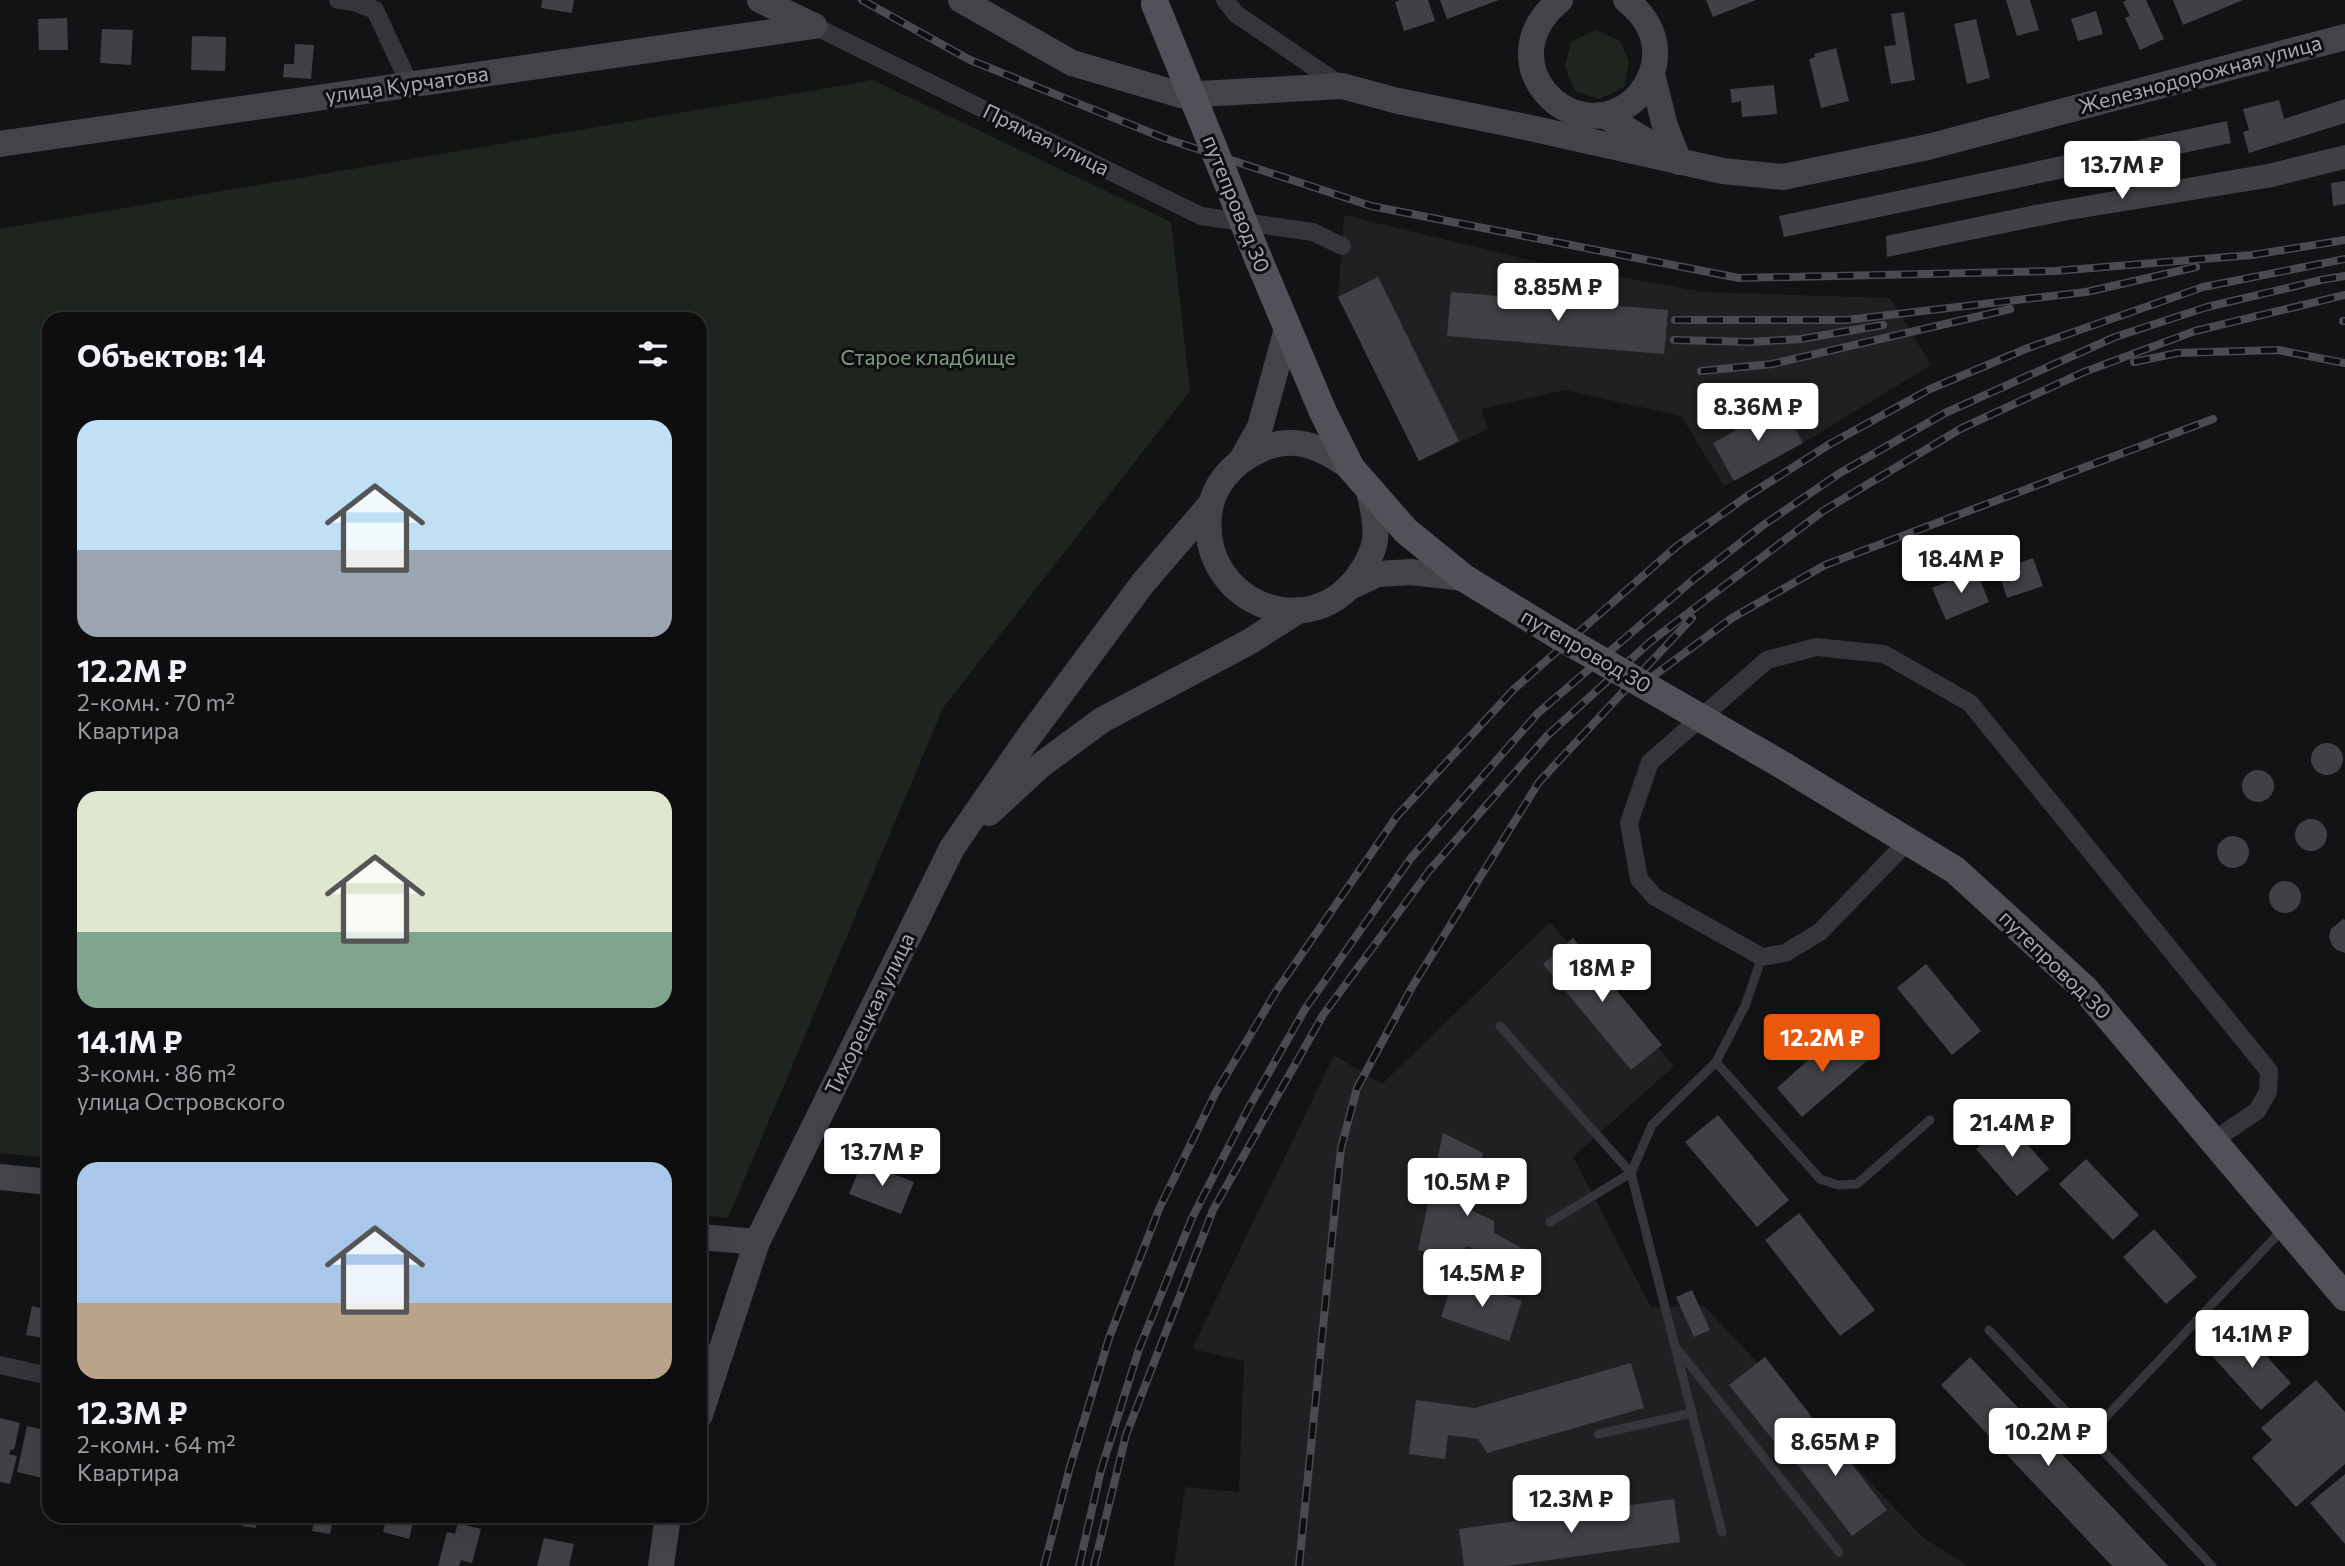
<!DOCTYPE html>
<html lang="ru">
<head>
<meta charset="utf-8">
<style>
  :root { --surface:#0e0e10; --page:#1c1c1e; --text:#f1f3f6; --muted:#9b9c9f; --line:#2e2e30; --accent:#ea580c }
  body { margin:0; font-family:Commissioner,sans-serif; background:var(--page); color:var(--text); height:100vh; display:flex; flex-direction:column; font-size:26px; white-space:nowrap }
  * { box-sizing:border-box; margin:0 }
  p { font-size:23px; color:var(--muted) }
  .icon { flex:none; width:38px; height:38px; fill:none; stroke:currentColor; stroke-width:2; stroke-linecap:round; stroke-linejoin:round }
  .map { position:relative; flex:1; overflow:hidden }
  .side { position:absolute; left:42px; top:312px; width:665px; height:1211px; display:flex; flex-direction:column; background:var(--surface); border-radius:21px; box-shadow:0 7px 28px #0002,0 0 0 2px var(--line) }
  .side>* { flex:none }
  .price { position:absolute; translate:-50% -60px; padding:0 16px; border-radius:7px; background:#fff; color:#222; font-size:23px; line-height:46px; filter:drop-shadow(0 2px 4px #0008) }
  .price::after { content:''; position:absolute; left:50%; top:42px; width:21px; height:16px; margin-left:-10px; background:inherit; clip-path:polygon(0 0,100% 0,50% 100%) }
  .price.active { background:var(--accent); color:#fff }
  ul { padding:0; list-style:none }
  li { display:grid; align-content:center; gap:14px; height:371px; padding:0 35px }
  li span { display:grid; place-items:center; height:217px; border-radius:21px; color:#555 }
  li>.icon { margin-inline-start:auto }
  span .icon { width:126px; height:126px; fill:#fffc; stroke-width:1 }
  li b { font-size:30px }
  h2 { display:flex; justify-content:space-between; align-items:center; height:84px; padding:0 35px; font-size:30px }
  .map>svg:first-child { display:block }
  .built { fill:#201f22 }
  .green { fill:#1e251f }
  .building { fill:#404045 }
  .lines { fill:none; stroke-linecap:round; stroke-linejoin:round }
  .lane { stroke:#35353a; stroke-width:9 }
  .street { stroke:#35353a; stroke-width:18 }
  .secondary { stroke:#43444a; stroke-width:26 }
  .primary { stroke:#515259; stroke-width:28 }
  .rail-casing { stroke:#4a4b51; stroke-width:8 }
  .rail { stroke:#0e0e10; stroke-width:5; stroke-dasharray:16; stroke-linecap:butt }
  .primary-bridge { stroke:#515259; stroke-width:28 }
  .labels { text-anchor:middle; stroke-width:6; stroke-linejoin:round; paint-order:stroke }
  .street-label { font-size:21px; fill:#a6a9b5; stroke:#0e0e10 }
  .park-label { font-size:21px; fill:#7d9f81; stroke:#0e0e10 }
</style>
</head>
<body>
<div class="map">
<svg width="2345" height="1566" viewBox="0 0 2345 1566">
  <rect width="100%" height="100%" fill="#131315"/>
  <g class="built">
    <path d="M 1344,215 L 1533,261 L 1703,292 L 1890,298 L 1931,365 L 1803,443 L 1724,486 L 1681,416 L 1565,390 L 1481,409 L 1488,429 L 1419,461 L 1338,297 Z"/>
    <path d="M 1550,922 L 1674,1066 L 1573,1157 L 1651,1307 L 1704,1306 L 1922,1537 L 1968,1566 L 1174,1566 L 1185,1487 L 1239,1492 L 1244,1361 L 1192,1349 L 1334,1055 L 1382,1084 Z"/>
  </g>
  <g class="green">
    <path d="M 1596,30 L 1620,41 L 1629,61 L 1624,87 L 1600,99 L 1575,91 L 1565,67 L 1571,42 Z"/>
    <path d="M 873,80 L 1171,222 L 1190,391 L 943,708 L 728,1218 L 700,1215 L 700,318 L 49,318 L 49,1158 L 0,1153 L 0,229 Z"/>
  </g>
  <g class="building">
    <path d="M 542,0 L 574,0 L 572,13 L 541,8 Z"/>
    <path d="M 1400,0 L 1428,0 L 1435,21 L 1404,31 L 1395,2 Z"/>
    <path d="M 1440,0 L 1499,0 L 1447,19 Z"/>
    <path d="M 1706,0 L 1756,0 L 1713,17 Z"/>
    <path d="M 2006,0 L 2030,0 L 2039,30 L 2017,36 Z"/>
    <path d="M 2127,0 L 2146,0 L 2164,39 L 2140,50 L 2125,18 L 2130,16 L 2123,2 Z"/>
    <path d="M 2173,0 L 2243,0 L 2183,25 Z"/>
    <path d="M 2096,11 L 2103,34 L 2078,41 L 2071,19 Z"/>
    <path d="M 1904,12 L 1915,80 L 1891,84 L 1884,46 L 1896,45 L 1891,14 Z"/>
    <path d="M 67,18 L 68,50 L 39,50 L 38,19 Z"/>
    <path d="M 1976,19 L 1990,78 L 1967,84 L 1954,24 Z"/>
    <path d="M 102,29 L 133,30 L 131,65 L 100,63 Z"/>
    <path d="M 192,36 L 226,37 L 225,71 L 191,70 Z"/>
    <path d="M 295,44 L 314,45 L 311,79 L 283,77 L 284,64 L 294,64 Z"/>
    <path d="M 1836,48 L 1849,101 L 1821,108 L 1809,59 L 1815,57 L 1814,54 Z"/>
    <path d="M 1774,85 L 1777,114 L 1742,117 L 1741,101 L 1732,103 L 1730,89 Z"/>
    <path d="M 2345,99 L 2345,123 L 2249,153 L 2243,132 L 2249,130 L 2243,109 L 2279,100 L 2284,119 Z"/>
    <path d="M 2227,121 L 2231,143 L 1784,237 L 1779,216 Z"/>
    <path d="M 2345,145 L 2345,169 L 2273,187 L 2069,220 L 1887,257 L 1886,236 L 2035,205 L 2267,164 Z"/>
    <path d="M 2345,181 L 2345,204 L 2333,206 L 2331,183 Z"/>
    <path d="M 1378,277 L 1459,441 L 1419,461 L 1338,297 Z"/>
    <path d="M 1451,292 L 1668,310 L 1664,354 L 1447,336 Z"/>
    <path d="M 1782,405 L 1803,443 L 1734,481 L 1713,443 Z"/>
    <path d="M 2033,558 L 2043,586 L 2007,598 L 1998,570 Z"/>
    <path d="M 1976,570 L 1989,602 L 1946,620 L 1932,588 Z"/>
    <circle cx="2327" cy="759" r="16"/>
    <circle cx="2258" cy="786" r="16"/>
    <circle cx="2311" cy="835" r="16"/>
    <circle cx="2233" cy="852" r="16"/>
    <circle cx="2285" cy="897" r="16"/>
    <path d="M 2343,919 L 2345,920 L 2345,953 L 2337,950 L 2332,945 L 2329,937 L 2331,929 Z"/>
    <path d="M 1573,938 L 1662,1045 L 1631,1070 L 1543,964 Z"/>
    <path d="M 1926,964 L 1981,1031 L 1952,1055 L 1897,988 Z"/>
    <path d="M 1842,1030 L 1868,1060 L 1802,1117 L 1777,1088 Z"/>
    <path d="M 1718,1115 L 1789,1200 L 1757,1227 L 1685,1142 Z"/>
    <path d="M 2008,1122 L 2049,1169 L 2017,1196 L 1976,1149 Z"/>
    <path d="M 1443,1133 L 1483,1153 L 1471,1210 L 1494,1221 L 1494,1233 L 1531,1253 L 1519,1292 L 1480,1275 L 1487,1254 L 1466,1246 L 1462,1260 L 1418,1250 Z"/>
    <path d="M 2086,1159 L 2139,1215 L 2113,1240 L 2059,1184 Z"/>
    <path d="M 862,1162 L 914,1182 L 901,1214 L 849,1194 Z"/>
    <path d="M 1799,1213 L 1875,1310 L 1840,1336 L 1765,1240 Z"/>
    <path d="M 2154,1229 L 2197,1277 L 2166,1304 L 2123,1257 Z"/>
    <path d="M 1454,1278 L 1522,1301 L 1509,1341 L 1441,1317 Z"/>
    <path d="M 1692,1290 L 1710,1330 L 1694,1337 L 1676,1297 Z"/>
    <path d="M 32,1306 L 49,1310 L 44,1338 L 26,1335 Z"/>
    <path d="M 2242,1329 L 2291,1383 L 2261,1410 L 2212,1356 Z"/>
    <path d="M 1765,1357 L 1812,1417 L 1777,1445 L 1729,1385 Z"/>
    <path d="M 1970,1357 L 2168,1566 L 2112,1566 L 1941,1385 Z"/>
    <path d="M 1631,1363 L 1644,1408 L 1487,1453 L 1478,1439 L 1448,1435 L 1445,1459 L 1409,1454 L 1416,1400 L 1475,1408 Z"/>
    <path d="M 2316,1380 L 2345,1412 L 2345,1464 L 2296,1507 L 2252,1458 L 2272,1440 L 2261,1428 Z"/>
    <path d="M 0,1418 L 20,1423 L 14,1450 L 11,1449 L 9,1454 L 17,1456 L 10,1484 L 0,1482 Z"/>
    <path d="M 1818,1420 L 1887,1510 L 1852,1536 L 1784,1447 Z"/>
    <path d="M 27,1426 L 49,1431 L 49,1453 L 43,1478 L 17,1472 Z"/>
    <path d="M 2345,1474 L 2345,1544 L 2310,1503 Z"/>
    <path d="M 1674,1499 L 1680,1542 L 1506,1566 L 1464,1566 L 1459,1529 Z"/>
    <path d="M 244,1516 L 272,1516 L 271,1522 L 257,1520 L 256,1528 L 242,1526 Z"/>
    <path d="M 315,1516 L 345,1516 L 343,1525 L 332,1523 L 330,1534 L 312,1531 Z"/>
    <path d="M 387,1516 L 415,1516 L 409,1539 L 383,1532 Z"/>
    <path d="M 458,1523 L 481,1529 L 472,1563 L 461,1560 L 459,1566 L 438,1566 L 447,1532 L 455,1534 Z"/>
    <path d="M 544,1538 L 574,1544 L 569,1566 L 537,1566 Z"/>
  </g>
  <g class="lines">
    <g class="lane">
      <path d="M 1500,1026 L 1631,1173 L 1550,1222"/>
      <path d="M 1716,1062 L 1820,1179 L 1838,1185 L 1857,1184 L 1930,1120"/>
      <path d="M 1989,1330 L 2212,1566"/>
      <path d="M 1678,1350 L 1839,1552"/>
      <path d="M 1598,1434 L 1692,1413"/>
      <path d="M 2088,1436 L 2282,1230"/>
      <path d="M 1722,1532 L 1631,1173 L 1652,1125 L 1716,1062 L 1745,1006 L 1762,957"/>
    </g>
    <g class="street">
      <path d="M 338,0 L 354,2 L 375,10 L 410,85"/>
      <path d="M 1225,0 L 1236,14 L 1342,86"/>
      <path d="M 814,26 L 1201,216 L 1313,232 L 1342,246"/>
      <path d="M 1908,841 L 1820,932 L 1785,953 L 1762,957 L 1655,897 L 1639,879 L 1629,823 L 1650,762 L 1767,660 L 1816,647 L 1884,654 L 1970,703 L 2269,1071 L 2268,1092 L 2257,1111 L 2214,1140"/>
      <path d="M 0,1365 L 49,1376"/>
    </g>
    <g class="secondary">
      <path d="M 760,0 L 814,26"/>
      <path d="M 961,0 L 1072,63 L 1181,95 L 1342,86 L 1398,101 L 1521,126 L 1723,171 L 1783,177 L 1928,147 L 2345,37"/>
      <path d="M 1560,0 C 1485,62 1572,151 1633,101 C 1644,91 1651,79 1654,65 C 1659,37 1647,17 1626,0"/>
      <path d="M 1652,74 L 1665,126 L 1679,162"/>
      <path d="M 1604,115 L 1662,151"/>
      <path d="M 0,144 L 814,26"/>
      <path d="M 1242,459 L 1260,427 L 1287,329"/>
      <path d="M 1351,468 C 1322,447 1293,433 1258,451 C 1232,463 1212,486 1209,515 C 1200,600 1305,646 1357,578 C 1365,567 1373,554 1375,540 C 1377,522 1372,505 1368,487"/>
      <path d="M 1352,586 L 1378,574 L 1411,572 L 1464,578"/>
      <path d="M 989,813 L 1041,765 L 1102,720 L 1249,642 L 1299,610"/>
      <path d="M 0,1177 L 49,1182"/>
      <path d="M 700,1237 L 757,1242"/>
      <path d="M 700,1415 L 757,1242 L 952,848 L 1025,742 L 1143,583 L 1210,505"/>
      <path d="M 661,1566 L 668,1516"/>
    </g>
    <g class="primary">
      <path d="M 1258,258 L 1323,412 L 1351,468 L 1406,531 L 1464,578 L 1559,636"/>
      <path d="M 1784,766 L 1955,870 L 2085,989 L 2345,1297"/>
    </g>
    <defs>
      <g id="rail">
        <path d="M 862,0 L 970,60 L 1164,138 L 1371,206 L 1739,278 L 2055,271 L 2252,255 L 2345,240"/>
        <path d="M 1675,320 L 1846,320 L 2086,292 L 2196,267"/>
        <path d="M 2343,321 L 2345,321"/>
        <path d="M 1674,340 L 1751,342 L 1801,339 L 1883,325"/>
        <path d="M 2134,362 L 2177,353 L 2278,350 L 2345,363"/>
        <path d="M 1701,371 L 1772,364 L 2010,309"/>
        <path d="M 1637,688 L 1732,618 L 1825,565 L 2213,419"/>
        <path d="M 1044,1566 L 1070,1467 L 1109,1338 L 1159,1209 L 1215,1094 L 1277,990 L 1397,816 L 1514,689 L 1677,546 L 1746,497 L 1830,444 L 1930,389 L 2028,348 L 2203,287 L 2345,259"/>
        <path d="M 1079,1566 L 1101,1470 L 1139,1349 L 1192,1218 L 1248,1109 L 1305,1009 L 1411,858 L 1538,713 L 1694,579 L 1762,526 L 1840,473 L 1945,413 L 2115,337 L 2207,307 L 2321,280 L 2345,276"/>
        <path d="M 1094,1566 L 1126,1435 L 1213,1210 L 1323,1015 L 1429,871 L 1547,736 L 1650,642 L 1823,511 L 1962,428 L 2084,372 L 2195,331 L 2345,295"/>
        <path d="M 1299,1566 L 1341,1148 L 1357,1088 L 1412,987 L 1539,782 L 1692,618"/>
      </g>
    </defs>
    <use href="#rail" class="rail-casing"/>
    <use href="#rail" class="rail"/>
    <g class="primary-bridge">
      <path d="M 1155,4 L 1258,258"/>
      <path d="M 1559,636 L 1784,766"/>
    </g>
  </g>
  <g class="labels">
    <g class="street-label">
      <text transform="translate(2200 75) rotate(-15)" y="7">Железнодорожная улица</text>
      <text transform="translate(407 85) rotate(-8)" y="7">улица Курчатова</text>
      <text transform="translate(1046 140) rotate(26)" y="7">Прямая улица</text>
      <text transform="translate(1236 204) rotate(68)" y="7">путепровод 30</text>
      <text transform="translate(1586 651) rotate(30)" y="7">путепровод 30</text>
      <text transform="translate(2055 965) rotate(44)" y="7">путепровод 30</text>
      <text transform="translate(870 1014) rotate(-64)" y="7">Тихорецкая улица</text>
    </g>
    <g class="park-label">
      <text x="928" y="365">Старое кладбище</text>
    </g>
  </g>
</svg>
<b class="price" style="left:2122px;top:201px">13.7M ₽</b>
<b class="price" style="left:1558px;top:323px">8.85M ₽</b>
<b class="price" style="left:1758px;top:443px">8.36M ₽</b>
<b class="price" style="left:1961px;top:595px">18.4M ₽</b>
<b class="price" style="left:1602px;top:1004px">18M ₽</b>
<b class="price active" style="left:1822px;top:1074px">12.2M ₽</b>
<b class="price" style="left:2012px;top:1159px">21.4M ₽</b>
<b class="price" style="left:882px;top:1188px">13.7M ₽</b>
<b class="price" style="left:1467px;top:1218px">10.5M ₽</b>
<b class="price" style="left:1482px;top:1309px">14.5M ₽</b>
<b class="price" style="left:2252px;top:1370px">14.1M ₽</b>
<b class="price" style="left:2048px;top:1468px">10.2M ₽</b>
<b class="price" style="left:1835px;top:1478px">8.65M ₽</b>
<b class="price" style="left:1571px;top:1535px">12.3M ₽</b>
<section class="side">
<h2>Объектов: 14<svg class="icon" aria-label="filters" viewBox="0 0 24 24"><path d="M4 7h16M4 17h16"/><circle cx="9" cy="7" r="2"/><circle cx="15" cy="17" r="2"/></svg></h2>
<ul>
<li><span style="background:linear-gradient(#bfe0f5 60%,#9aa5b1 0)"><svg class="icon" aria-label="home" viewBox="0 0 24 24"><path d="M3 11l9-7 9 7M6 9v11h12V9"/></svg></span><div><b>12.2M ₽</b><p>2-комн. · 70 m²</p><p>Квартира</p></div></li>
<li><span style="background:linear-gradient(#dfe7d0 65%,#7fa58c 0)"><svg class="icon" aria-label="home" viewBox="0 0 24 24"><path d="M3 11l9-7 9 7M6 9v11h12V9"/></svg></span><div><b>14.1M ₽</b><p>3-комн. · 86 m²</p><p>улица Островского</p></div></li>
<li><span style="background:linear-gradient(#a9c7e8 65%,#b9a48a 0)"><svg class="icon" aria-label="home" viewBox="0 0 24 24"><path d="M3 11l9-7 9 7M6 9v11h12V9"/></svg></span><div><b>12.3M ₽</b><p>2-комн. · 64 m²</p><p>Квартира</p></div></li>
</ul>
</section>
</div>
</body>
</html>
